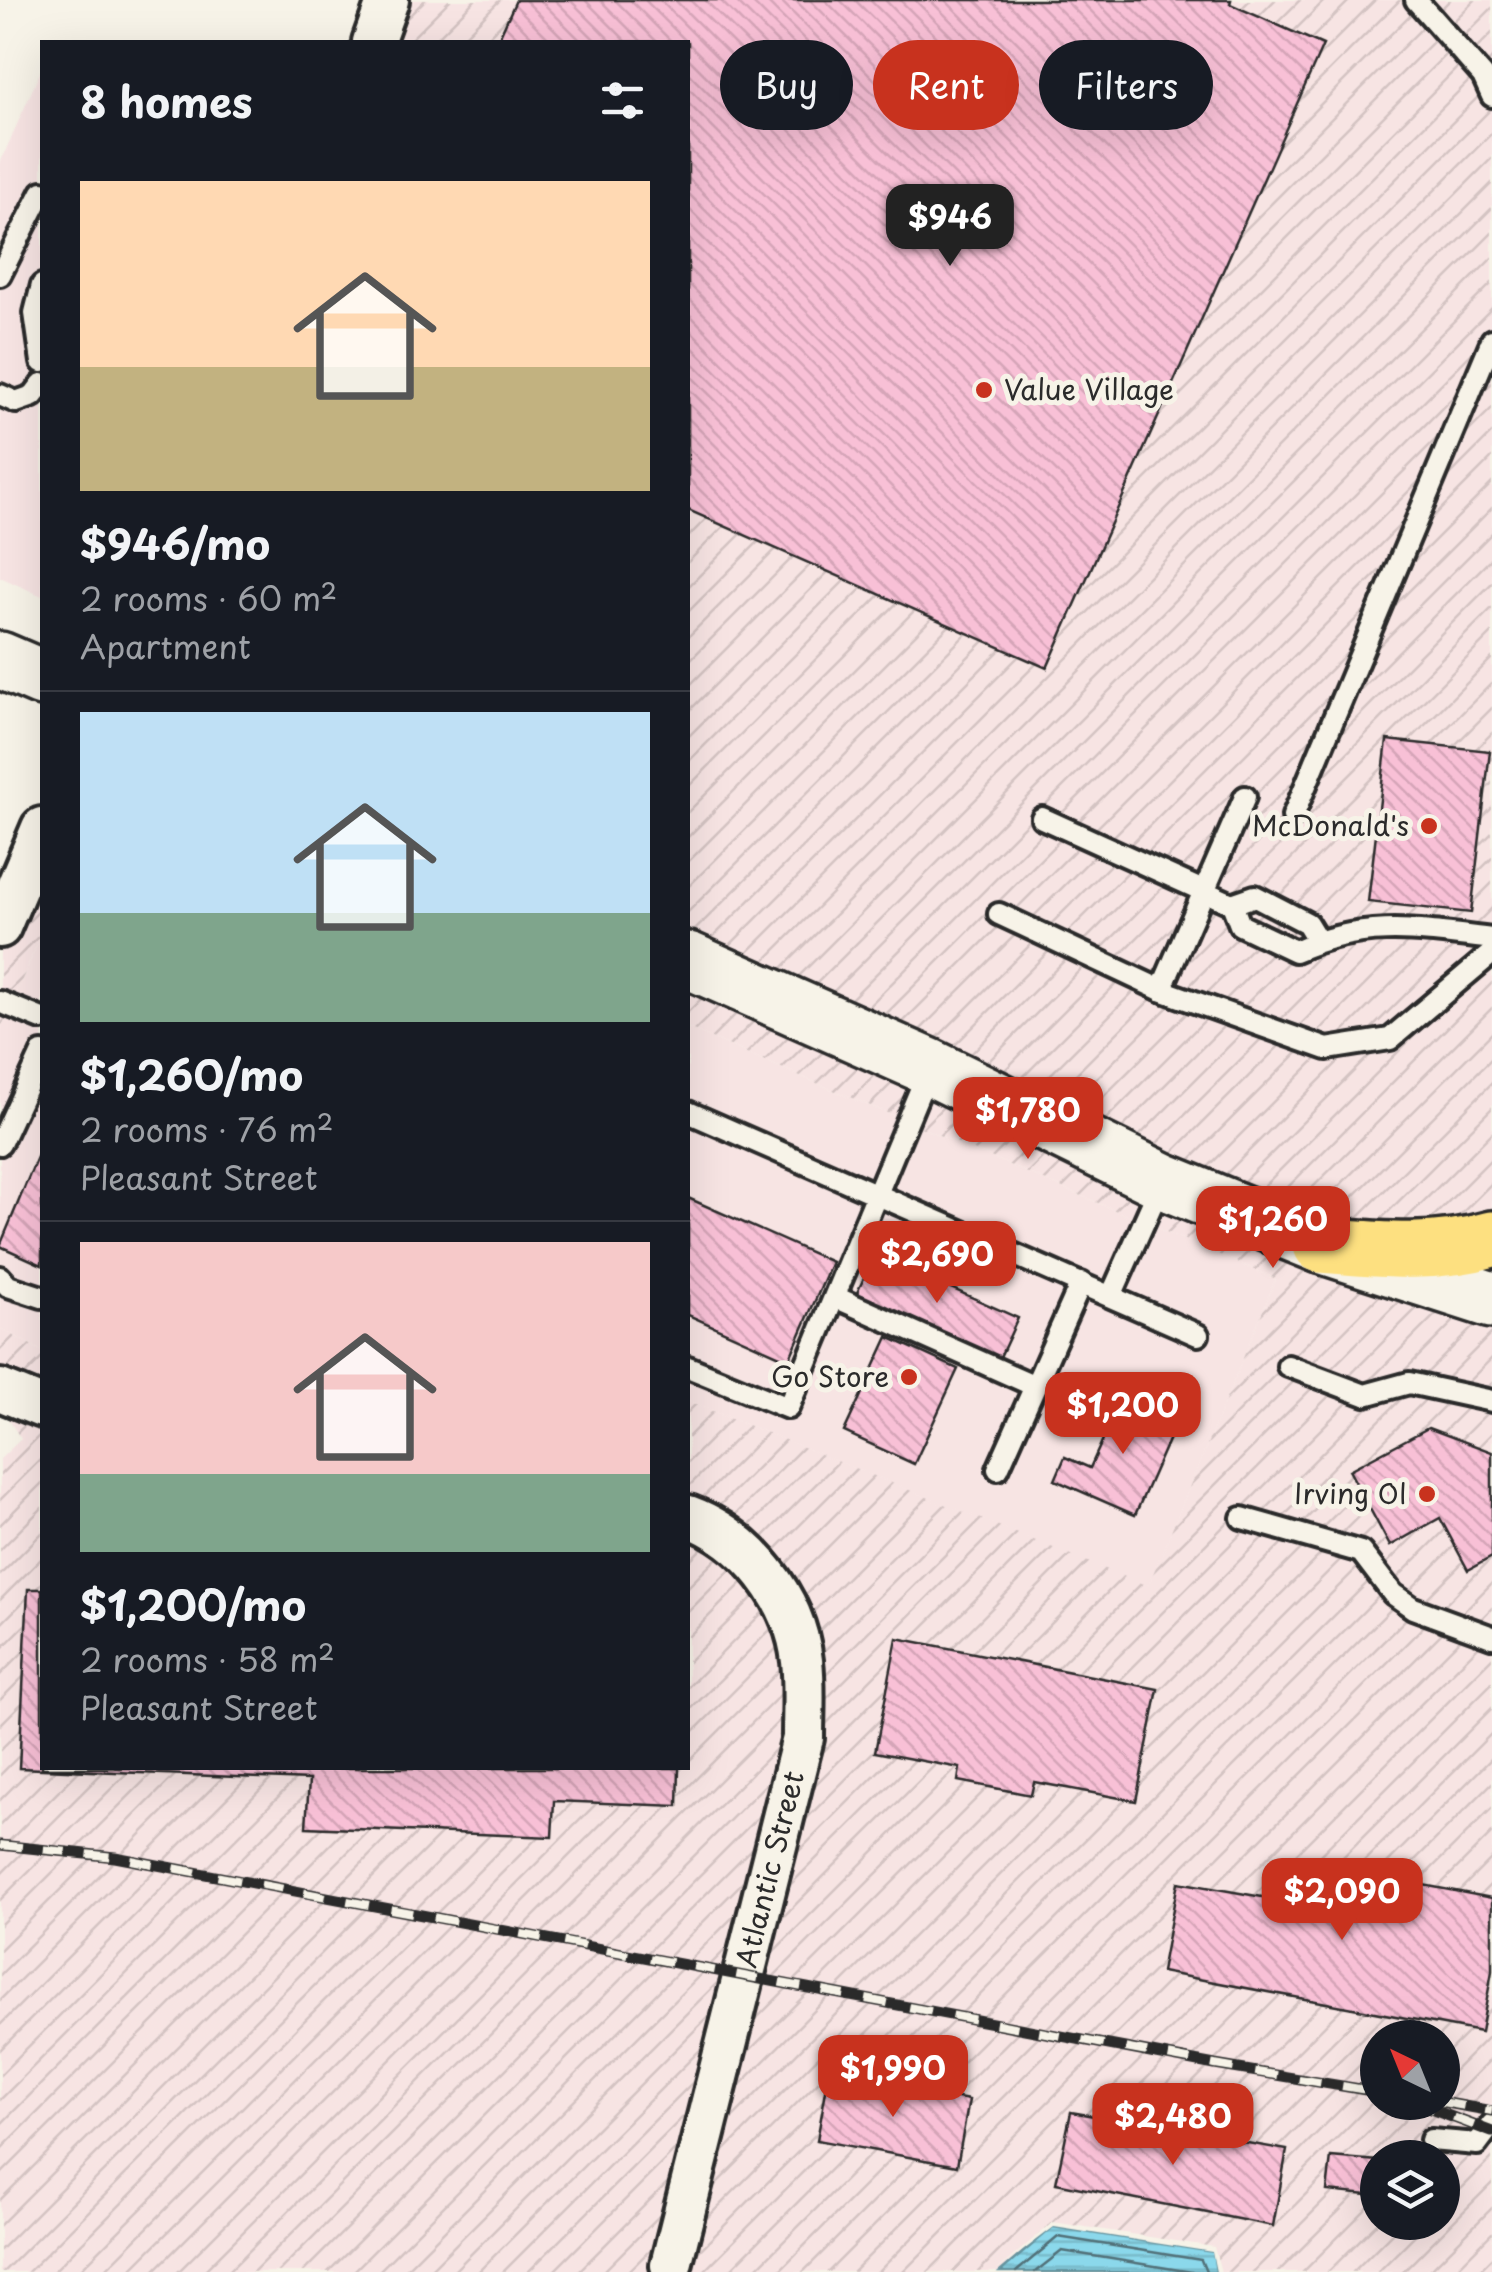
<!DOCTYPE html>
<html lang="en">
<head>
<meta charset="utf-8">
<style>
  :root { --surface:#171b24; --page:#242831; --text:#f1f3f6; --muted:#9ea1a6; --line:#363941; --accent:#c8321e }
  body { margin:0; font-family:"Playpen Sans",sans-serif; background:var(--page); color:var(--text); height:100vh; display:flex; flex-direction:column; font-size:38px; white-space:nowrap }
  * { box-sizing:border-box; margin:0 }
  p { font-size:32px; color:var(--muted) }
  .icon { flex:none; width:55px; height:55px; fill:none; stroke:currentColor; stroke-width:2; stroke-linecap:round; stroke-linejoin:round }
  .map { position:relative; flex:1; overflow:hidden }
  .details { position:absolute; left:40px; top:40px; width:650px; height:1730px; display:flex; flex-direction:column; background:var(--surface); border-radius:0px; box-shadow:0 10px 40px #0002 }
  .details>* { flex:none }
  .banner { position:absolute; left:720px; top:40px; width:620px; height:90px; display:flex; gap:20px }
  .needle { width:65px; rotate:317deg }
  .tools { position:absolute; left:1360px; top:2020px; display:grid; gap:20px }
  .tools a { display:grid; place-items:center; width:100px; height:100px; border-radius:50%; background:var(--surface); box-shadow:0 10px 40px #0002; font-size:50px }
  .price { position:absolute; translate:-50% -85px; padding:0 22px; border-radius:20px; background:var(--accent); color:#fff; font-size:32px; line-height:65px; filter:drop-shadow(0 2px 5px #0008) }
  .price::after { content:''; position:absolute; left:50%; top:60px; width:30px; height:22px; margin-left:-15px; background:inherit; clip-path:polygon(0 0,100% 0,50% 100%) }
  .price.selected { background:#222; color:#fff }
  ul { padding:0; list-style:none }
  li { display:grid; align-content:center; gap:20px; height:530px; padding:0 40px }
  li+li { border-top:2px solid var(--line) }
  li span { display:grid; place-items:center; height:310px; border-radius:0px; color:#555 }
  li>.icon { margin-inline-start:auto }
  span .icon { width:180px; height:180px; fill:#fffc; stroke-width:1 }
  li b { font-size:42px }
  h2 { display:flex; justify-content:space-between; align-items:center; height:120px; padding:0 40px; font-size:42px }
  .chip { padding:0 35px; border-radius:45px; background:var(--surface); box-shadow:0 10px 40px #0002; font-size:35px; line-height:90px }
  .chip.selected { background:var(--accent); color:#fff }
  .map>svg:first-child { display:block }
  .built { fill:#f7e4e3 }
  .industrial { fill:url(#industrial-furrows); fill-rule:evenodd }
  .water { fill:url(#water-rules); stroke:#65939e; stroke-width:2.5 }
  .pier { fill:#f7f3e8 }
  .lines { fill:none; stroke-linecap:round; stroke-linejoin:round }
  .shore { stroke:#517078; stroke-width:2.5 }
  .building { fill:url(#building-back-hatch); stroke:#2b2b2b; stroke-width:2.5 }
  .service-casing { stroke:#2b2b2b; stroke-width:28 }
  .minor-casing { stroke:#2b2b2b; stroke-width:48 }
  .secondary-casing { stroke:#2b2b2b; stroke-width:62 }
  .motorway-casing { stroke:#2b2b2b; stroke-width:62 }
  .service { stroke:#f7f3e8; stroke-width:20 }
  .minor { stroke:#f7f3e8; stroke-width:40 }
  .secondary { stroke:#f7f3e8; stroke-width:55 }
  .motorway { stroke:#fde080; stroke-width:55 }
  .rail-casing { stroke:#2b2b2b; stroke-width:11 }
  .rail { stroke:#f7f3e8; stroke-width:8; stroke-dasharray:22; stroke-linecap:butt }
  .poi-dot { fill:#c8321e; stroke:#f7f3e8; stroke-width:4 }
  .labels { text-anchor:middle; stroke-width:10; stroke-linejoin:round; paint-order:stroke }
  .poi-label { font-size:28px; fill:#2b2b2b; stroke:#f7f3e8; text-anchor:end }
  .street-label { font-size:28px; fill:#2b2b2b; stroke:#f7f3e8 }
</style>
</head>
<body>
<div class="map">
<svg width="1492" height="2272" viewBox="0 0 1492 2272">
  <defs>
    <pattern id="industrial-furrows" width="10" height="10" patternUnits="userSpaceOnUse" patternTransform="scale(2.5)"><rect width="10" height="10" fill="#f7e4e3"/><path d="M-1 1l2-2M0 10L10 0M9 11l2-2" fill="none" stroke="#d4c4c3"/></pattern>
    <pattern id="water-rules" width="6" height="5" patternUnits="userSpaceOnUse" patternTransform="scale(2.5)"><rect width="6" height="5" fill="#8bd8eb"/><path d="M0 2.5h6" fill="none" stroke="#78baca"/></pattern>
    <pattern id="building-back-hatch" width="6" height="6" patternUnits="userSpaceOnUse" patternTransform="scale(2.5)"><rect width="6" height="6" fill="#f8c0d6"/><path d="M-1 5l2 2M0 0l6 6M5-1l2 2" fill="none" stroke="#d5a5b8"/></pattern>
  </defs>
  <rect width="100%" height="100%" fill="#f7f3e8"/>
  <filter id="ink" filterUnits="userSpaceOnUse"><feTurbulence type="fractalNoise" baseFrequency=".01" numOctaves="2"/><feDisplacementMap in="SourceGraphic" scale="20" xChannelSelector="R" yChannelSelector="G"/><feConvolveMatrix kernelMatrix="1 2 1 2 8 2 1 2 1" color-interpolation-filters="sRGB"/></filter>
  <g filter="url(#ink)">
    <g class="built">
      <path d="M 42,68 L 42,596 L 0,577 L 0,163 Z"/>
      <path d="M 42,933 L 42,1351 L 0,1328 L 0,1031 Z"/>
      <path d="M 688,1028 L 1276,1279 L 1148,1587 L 688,1401 Z"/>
    </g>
    <g class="industrial">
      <path d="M 377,0 L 1492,0 L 1492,2272 L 1216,2272 L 1212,2252 L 1054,2227 L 1000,2272 L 0,2272 L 0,1459 L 21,1439 L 0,1406 L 0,1328 L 42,1351 L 42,1768 L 688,1768 L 688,1401 L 1148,1586 L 1276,1279 L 688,1028 L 688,42 L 366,42 ZM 1378,2038 L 1442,2038 L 1442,2102 L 1378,2102 ZM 1378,2158 L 1442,2158 L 1442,2222 L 1378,2222 Z"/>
      <path d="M 42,835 L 42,933 L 0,1031 L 0,932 Z"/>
    </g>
    <path class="water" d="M 1053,2227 L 1213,2252 L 1216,2272 L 1000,2272 Z"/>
    <path class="pier" d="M 1053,2222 L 1214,2247 L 1221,2272 L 1216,2272 L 1212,2252 L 1054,2227 L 995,2272 Z"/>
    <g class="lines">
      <g class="shore">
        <path d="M 1016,2272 L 1058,2237 L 1201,2260 L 1206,2272"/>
        <path d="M 1035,2272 L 1062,2251 L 1192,2272"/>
      </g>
    </g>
    <g class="building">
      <path d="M 516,0 L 1231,0 L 1230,4 L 1323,45 L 1047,668 L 688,510 L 688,42 L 497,42 Z"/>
      <path d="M 1387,740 L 1490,751 L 1471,913 L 1368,902 Z"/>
      <path d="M 42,1145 L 42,1265 L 0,1246 Z"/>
      <path d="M 688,1198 L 832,1262 L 789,1360 L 688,1315 Z"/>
      <path d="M 875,1254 L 1018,1318 L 999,1359 L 856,1295 Z"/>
      <path d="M 888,1337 L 958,1369 L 914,1464 L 844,1432 Z"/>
      <path d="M 1123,1395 L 1177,1420 L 1135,1515 L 1055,1480 L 1065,1457 L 1090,1468 Z"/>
      <path d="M 1428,1428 L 1492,1452 L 1492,1557 L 1468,1570 L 1440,1518 L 1390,1546 L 1349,1470 Z"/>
      <path d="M 28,1589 L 42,1589 L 42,1768 L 679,1768 L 678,1806 L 554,1801 L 552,1837 L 306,1827 L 309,1780 L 19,1768 Z"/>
      <path d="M 897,1638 L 1158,1689 L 1136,1801 L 1034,1782 L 1031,1795 L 958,1781 L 960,1768 L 875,1752 Z"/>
      <path d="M 1275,1857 L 1492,1898 L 1492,1971 L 1481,2032 L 1161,1972 L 1178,1882 L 1268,1898 Z"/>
      <path d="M 829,2074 L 969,2100 L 957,2166 L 817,2140 Z"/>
      <path d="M 1071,2112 L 1287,2150 L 1273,2226 L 1056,2183 Z"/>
      <path d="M 1331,2157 L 1378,2161 L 1378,2196 L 1327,2191 Z"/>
    </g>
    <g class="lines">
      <defs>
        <g id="service">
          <path d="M 1416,0 L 1483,76 L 1492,96"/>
          <path d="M 0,275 L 42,192"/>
          <path d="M 42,285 L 35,313 L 42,362"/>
          <path d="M 0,395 L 16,402 L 33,396 L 42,384"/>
          <path d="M 1293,816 L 1492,340"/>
          <path d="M 1042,818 L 1232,904 L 1255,896 L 1307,923 L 1318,941"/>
          <path d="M 1232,904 L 1240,925 L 1295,951 C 1364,920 1419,930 1492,939"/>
          <path d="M 999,914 L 1161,990 L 1327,1049 L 1390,1039 L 1492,953"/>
          <path d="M 1161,990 L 1245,797"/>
          <path d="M 0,1002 L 42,1019"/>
          <path d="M 688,1112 L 1198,1335"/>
          <path d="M 0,1144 L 42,1053"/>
          <path d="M 0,1277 L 8,1286 L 42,1297"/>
          <path d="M 1111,1296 L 1161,1184"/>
          <path d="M 835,1297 L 1035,1386"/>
          <path d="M 1288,1366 L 1365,1395 L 1409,1383 L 1492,1401"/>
          <path d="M 688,1367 L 788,1408 L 929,1069"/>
          <path d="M 998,1469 L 1081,1283"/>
          <path d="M 1242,1518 L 1361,1552 L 1393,1594 L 1413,1608 L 1492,1637"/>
          <path d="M 1431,2140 L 1477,2144 L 1492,2124"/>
        </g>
        <g id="minor">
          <path d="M 373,42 L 388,0"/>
          <path d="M 0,927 L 42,828"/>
          <path d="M 0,1390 L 42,1407"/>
          <path id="s1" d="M 671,2265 L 803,1738 C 803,1713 805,1686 802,1661 C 795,1597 747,1538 688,1516"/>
        </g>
        <g id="secondary">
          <path d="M 0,660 L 42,678"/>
          <path d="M 688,960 L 930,1067 L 1163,1181 L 1321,1245 L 1492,1300"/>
        </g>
        <path id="motorway" d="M 1321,1245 C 1380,1250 1434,1256 1492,1239"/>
      </defs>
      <use href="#service" class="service-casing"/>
      <use href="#minor" class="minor-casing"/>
      <use href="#secondary" class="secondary-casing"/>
      <use href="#motorway" class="motorway-casing"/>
      <use href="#service" class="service"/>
      <use href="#minor" class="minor"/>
      <use href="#secondary" class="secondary"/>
      <use href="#motorway" class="motorway"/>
      <defs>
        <g id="rail">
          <path d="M 0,1845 L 115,1857 L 1215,2065 L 1378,2092"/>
          <path d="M 1412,2102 L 1492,2132"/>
          <path d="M 1442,2102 L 1492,2111"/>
        </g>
      </defs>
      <use href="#rail" class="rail-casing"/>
      <use href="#rail" class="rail"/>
    </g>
  </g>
  <g class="poi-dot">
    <circle cx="984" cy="390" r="10"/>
    <circle cx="1429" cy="826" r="10"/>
    <circle cx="909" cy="1377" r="10"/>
    <circle cx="1427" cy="1494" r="10"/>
  </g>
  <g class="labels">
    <g class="poi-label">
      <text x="1004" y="400" text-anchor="start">Value Village</text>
      <text x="1409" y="836">McDonald's</text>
      <text x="889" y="1387">Go Store</text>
      <text x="1407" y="1504">Irving OI</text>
    </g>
    <g class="street-label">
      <text dy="10" stroke="none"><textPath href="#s1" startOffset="408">Atlantic Street</textPath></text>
    </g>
  </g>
</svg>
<div class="tools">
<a><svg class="needle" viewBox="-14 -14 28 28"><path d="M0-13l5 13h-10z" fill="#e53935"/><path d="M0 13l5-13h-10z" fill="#9ea1a6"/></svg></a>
<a><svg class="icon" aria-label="layers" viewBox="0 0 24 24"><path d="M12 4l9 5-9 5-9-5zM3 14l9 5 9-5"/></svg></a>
</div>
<b class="price selected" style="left:950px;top:269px">$946</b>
<b class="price" style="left:1028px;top:1162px">$1,780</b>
<b class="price" style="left:1273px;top:1271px">$1,260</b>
<b class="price" style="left:937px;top:1306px">$2,690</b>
<b class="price" style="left:1123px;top:1457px">$1,200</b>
<b class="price" style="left:1342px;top:1943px">$2,090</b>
<b class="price" style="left:893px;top:2120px">$1,990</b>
<b class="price" style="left:1173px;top:2168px">$2,480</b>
<div class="banner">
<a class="chip">Buy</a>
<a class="chip selected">Rent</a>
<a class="chip">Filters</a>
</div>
<section class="details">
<h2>8 homes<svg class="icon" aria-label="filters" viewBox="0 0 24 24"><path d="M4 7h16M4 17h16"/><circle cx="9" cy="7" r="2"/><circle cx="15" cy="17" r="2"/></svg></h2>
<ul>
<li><span style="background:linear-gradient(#ffd9b3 60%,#c2b280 0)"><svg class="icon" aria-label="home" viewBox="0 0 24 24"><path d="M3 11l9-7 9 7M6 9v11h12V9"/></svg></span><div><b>$946/mo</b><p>2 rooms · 60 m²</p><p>Apartment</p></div></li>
<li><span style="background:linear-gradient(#bfe0f5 65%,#7fa58c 0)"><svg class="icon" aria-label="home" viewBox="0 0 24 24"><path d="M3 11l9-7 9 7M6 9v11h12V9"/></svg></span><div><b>$1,260/mo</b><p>2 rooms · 76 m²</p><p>Pleasant Street</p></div></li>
<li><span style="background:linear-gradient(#f6c9c9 75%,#7fa58c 0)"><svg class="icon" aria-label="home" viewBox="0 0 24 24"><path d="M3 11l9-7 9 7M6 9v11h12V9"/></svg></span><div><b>$1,200/mo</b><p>2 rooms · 58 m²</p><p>Pleasant Street</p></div></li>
</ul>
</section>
</div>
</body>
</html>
